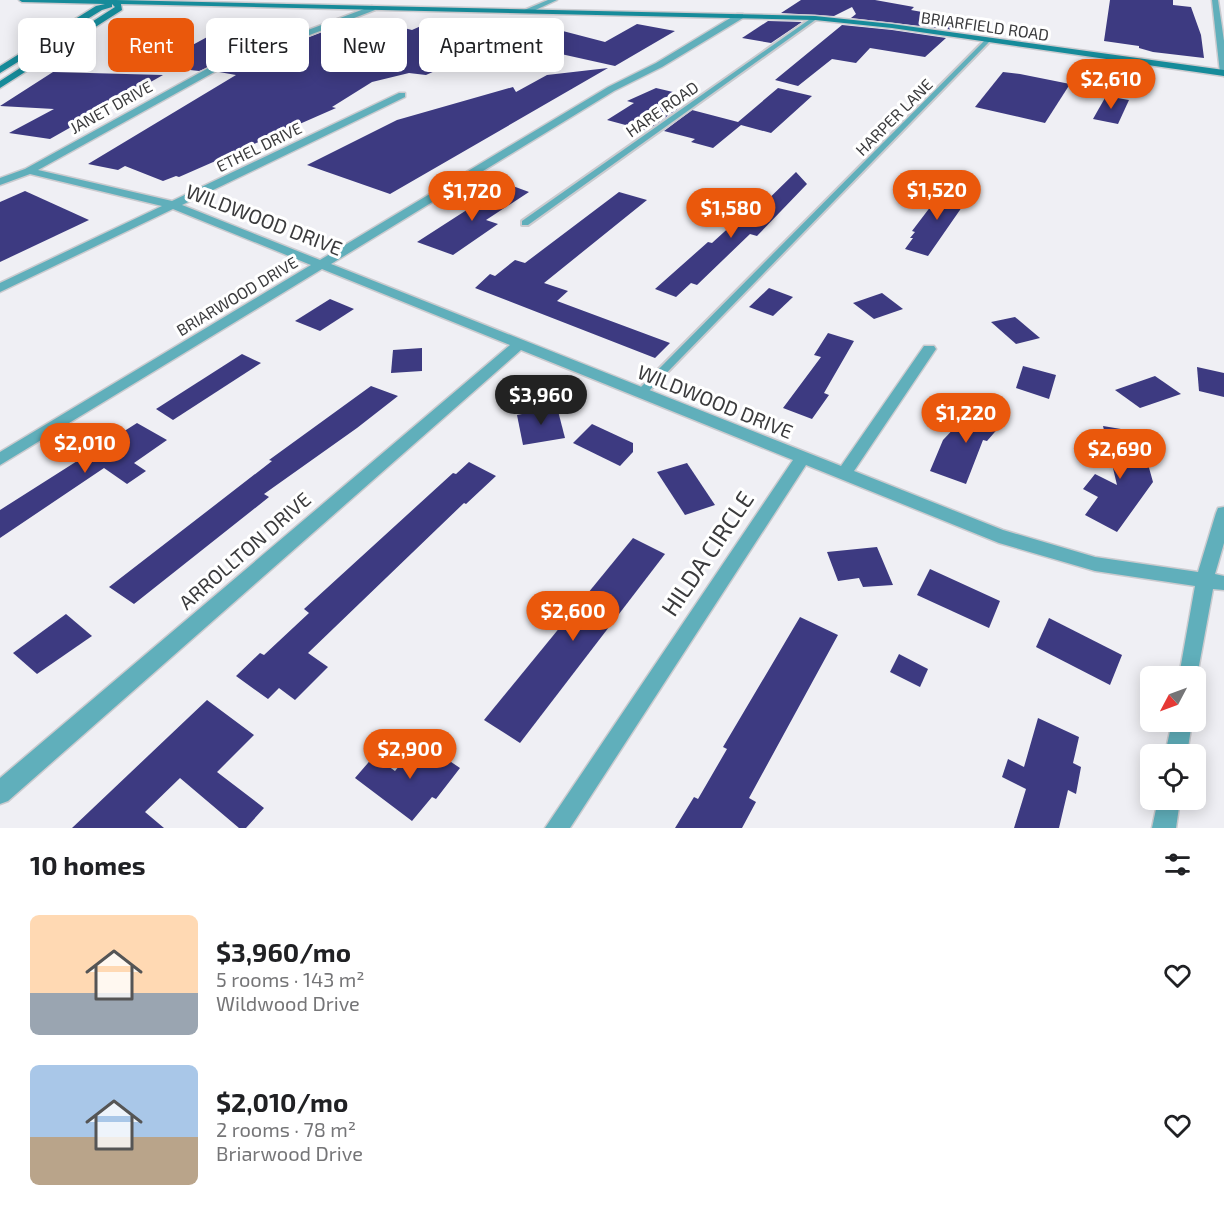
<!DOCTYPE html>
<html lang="en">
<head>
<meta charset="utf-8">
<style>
  :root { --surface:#fff; --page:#f6f6f6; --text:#202124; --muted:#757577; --accent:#ea580c }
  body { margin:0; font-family:"Exo 2",sans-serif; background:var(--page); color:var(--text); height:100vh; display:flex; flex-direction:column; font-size:22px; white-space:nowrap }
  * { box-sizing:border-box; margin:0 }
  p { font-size:20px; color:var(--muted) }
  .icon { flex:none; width:33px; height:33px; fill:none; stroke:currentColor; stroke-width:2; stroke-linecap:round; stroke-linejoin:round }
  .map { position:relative; height:828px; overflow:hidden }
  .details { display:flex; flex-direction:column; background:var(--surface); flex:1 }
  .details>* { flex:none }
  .guide { position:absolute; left:18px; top:18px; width:600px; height:54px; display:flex; gap:12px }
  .needle { width:39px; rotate:229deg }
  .buttons { position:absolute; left:1140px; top:666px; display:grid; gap:12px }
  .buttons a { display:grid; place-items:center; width:66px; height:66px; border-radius:9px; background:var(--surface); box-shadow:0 3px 15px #0003; font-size:30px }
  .price { position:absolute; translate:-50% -51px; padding:0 14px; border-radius:21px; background:var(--accent); color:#fff; font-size:20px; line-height:39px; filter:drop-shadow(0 2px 3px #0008) }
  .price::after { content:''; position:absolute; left:50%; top:36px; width:18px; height:14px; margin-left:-9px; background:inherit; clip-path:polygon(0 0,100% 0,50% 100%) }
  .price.current { background:#222; color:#fff }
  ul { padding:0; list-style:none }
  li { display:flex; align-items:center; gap:18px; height:150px; padding:0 30px }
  li span { display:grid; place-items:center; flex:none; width:168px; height:120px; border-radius:9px; color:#555 }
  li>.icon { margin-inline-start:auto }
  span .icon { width:72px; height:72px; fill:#fffc; stroke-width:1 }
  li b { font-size:26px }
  h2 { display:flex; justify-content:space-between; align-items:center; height:72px; padding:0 30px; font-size:26px }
  .chip { padding:0 21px; border-radius:9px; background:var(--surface); box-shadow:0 3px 15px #0003; font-size:21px; line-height:54px }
  .chip.current { background:var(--accent); color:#fff }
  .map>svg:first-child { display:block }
  .building { fill:#3d3a81 }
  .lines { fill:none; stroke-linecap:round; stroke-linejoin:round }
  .lane-casing { stroke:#cbcbcf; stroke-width:4 }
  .street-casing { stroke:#cbcbcf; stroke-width:3 }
  .secondary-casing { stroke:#cbcbcf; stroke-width:3 }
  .lane { fill:#60afbb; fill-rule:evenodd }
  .street { fill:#60afbb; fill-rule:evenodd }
  .secondary { fill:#168b9a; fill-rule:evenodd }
  .labels { text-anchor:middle; stroke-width:6; stroke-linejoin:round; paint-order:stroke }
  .far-street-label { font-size:16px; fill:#3b3b3d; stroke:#fff }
  .street-label { font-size:20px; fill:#3b3b3d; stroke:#fff }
  .near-street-label { font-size:24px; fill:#3b3b3d; stroke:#fff }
</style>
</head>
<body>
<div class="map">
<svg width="1224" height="828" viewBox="0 0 1224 828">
  <rect width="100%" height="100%" fill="#efeff4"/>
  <g class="building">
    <path d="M 801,0 L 875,0 L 914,7 L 911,10 L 966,20 L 955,30 L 851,18 L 856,14 L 852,7 L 834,16 L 781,13 Z"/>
    <path d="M 1110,0 L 1173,0 L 1173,5 L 1191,7 L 1201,35 L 1204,58 L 1153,52 L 1139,48 L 1139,46 L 1104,41 Z"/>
    <path d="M 768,21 L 802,22 L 771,43 L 742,38 Z"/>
    <path d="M 270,23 L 307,28 L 199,71 L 154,66 L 231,24 L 260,27 Z"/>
    <path d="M 388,24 L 412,30 L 421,26 L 495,44 L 426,75 L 409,73 L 372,82 L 332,107 L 336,108 L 179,177 L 176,176 L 163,181 L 125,166 L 118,170 L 88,164 L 236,75 L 219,72 L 325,31 L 355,36 Z"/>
    <path d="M 637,24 L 675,31 L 615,66 L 525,46 L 559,30 L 605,42 Z"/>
    <path d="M 842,25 L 892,30 L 946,38 L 925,57 L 870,48 L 856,63 L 832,59 L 798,86 L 775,80 Z"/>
    <path d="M 608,68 L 390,194 L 307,165 L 397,120 L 513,87 L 516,92 L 547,75 Z"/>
    <path d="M 53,72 L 163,75 L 50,139 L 9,133 L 54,109 L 0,106 Z"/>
    <path d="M 1003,72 L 1020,74 L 1070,84 L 1045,123 L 975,107 Z"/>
    <path d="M 656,88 L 690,96 L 676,107 L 680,107 L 652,127 L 648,126 L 644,130 L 607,120 L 634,103 L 627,101 Z"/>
    <path d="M 778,88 L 812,96 L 771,133 L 741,125 L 713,148 L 691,142 L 695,139 L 664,131 L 692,110 L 738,122 Z"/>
    <path d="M 1106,96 L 1129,100 L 1118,124 L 1093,119 Z"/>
    <path d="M 796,172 L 807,184 L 757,236 L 750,234 L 697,285 L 691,283 L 676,297 L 655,289 L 708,242 L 712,243 L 747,211 L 754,213 Z"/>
    <path d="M 507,184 L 529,192 L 486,220 L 498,224 L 453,255 L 417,242 Z"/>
    <path d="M 947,185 L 968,190 L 959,204 L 962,207 L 928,256 L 905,249 L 913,238 L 910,238 L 915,232 L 912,231 Z"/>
    <path d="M 25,191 L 89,220 L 0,262 L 0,202 Z"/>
    <path d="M 619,192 L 647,200 L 544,283 L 568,291 L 557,301 L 670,343 L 655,358 L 475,288 L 490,274 L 495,276 L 515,260 L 525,263 Z"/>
    <path d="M 769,288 L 793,297 L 773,316 L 749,307 Z"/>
    <path d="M 882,293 L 903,309 L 874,319 L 853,303 Z"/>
    <path d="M 330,299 L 354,309 L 320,331 L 295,321 Z"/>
    <path d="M 1015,317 L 1040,338 L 1016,344 L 991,322 Z"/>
    <path d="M 828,333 L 854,341 L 824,393 L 829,395 L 812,419 L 783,408 L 821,357 L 814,355 Z"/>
    <path d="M 422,348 L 422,371 L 391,373 L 393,350 Z"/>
    <path d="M 242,354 L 261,363 L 173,420 L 156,409 Z"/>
    <path d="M 1023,366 L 1056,375 L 1049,399 L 1016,388 Z"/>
    <path d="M 1197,367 L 1224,373 L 1224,397 L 1199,391 Z"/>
    <path d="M 1155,376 L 1181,394 L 1140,408 L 1115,390 Z"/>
    <path d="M 371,386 L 398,396 L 357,428 L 264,494 L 269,497 L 134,604 L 109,587 L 272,461 L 269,460 Z"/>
    <path d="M 977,404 L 1007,418 L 987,441 L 983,440 L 966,484 L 930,471 L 943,440 Z"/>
    <path d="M 557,407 L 565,438 L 523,445 L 517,415 Z"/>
    <path d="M 137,423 L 167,440 L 134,463 L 146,471 L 127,484 L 104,468 L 0,538 L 0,510 Z"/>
    <path d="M 592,424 L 633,443 L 633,452 L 620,466 L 573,443 Z"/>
    <path d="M 1103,426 L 1139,432 L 1153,482 L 1117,532 L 1085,515 L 1098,497 L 1083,489 L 1095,474 L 1117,485 Z"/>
    <path d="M 469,462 L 496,476 L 466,504 L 464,503 L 308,653 L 328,667 L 295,700 L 279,688 L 268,699 L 236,676 L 260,653 L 264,655 L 309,613 L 304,609 L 453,473 L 456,474 Z"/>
    <path d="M 687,463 L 715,505 L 685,515 L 657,472 Z"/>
    <path d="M 633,538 L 665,554 L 520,743 L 484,720 Z"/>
    <path d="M 877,547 L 893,585 L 863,587 L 859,578 L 838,581 L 827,552 Z"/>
    <path d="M 930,569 L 1000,601 L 989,628 L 917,595 Z"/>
    <path d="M 66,614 L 92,636 L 37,674 L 13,653 Z"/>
    <path d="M 800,617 L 838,635 L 749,798 L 756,802 L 742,828 L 675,828 L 694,797 L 698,799 L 727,749 L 723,747 Z"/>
    <path d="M 1049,618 L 1122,655 L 1110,685 L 1036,647 Z"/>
    <path d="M 899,654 L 928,669 L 920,687 L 890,672 Z"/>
    <path d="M 207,700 L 254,735 L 217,772 L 264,808 L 246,828 L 239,828 L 180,778 L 145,812 L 164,828 L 72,828 Z"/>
    <path d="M 1038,718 L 1079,737 L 1073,763 L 1081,767 L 1076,794 L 1068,790 L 1059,828 L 1014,828 L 1026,789 L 1002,777 L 1008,759 L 1024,767 Z"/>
    <path d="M 420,741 L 460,768 L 436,799 L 432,797 L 412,821 L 355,778 L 374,756 L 395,771 Z"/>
  </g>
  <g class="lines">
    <defs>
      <g id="lane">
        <path d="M 813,17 L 818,18 L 528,225 L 522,225 L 522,221 Z"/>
        <path d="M 986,39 L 991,40 L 645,395 L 637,395 L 636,393 L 637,391 Z"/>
      </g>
      <g id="street">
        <path d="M 548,0 L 557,0 L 529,13 L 522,11 Z"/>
        <path d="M 1212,0 L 1218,0 L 1224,41 L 1224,76 L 1220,73 Z"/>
        <path d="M 372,6 L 375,10 L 218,70 L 38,170 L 172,201 L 399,93 L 405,93 L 405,97 L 182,205 L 320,260 L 608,87 L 656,63 L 737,14 L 743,14 L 743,18 L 662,67 L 614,91 L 331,264 L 841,466 L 924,346 L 934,346 L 936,349 L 854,471 L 1003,530 L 1095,557 L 1198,572 L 1216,513 L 1218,508 L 1224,507 L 1224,543 L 1215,574 L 1224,576 L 1224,590 L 1213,589 L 1196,682 L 1196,676 L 1179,676 L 1195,586 L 1095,571 L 999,543 L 806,465 L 570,828 L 545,828 L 793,460 L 521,350 L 8,801 L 0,804 L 0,778 L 510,345 L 322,269 L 0,465 L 0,452 L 311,265 L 173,209 L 0,292 L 0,283 L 162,206 L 30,174 L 0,185 L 0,178 L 25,169 L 212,66 Z"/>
        <path d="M 1172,722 L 1192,722 L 1187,754 L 1165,754 Z"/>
        <path d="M 1158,800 L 1180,800 L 1176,828 L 1152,828 Z"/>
      </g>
      <path id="secondary" d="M 19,0 L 116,0 L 815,16 L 892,24 L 1224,70 L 1224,76 L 892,28 L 815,20 L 121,4 L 122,10 L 0,88 L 0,81 L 115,7 L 112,4 L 112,7 L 102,10 L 0,73 L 0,66 L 96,6 L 105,4 L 22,2 Z"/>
    </defs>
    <use href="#lane" class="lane-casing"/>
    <use href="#street" class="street-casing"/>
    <use href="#secondary" class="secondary-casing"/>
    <use href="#lane" class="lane"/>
    <use href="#street" class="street"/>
    <use href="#secondary" class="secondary"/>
  </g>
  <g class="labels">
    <g class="far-street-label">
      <text transform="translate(985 26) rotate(8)" y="6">BRIARFIELD ROAD</text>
      <text transform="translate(111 107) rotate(-29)" y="6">JANET DRIVE</text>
      <text transform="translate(662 109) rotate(-35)" y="6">HARE ROAD</text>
      <text transform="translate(894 117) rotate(-45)" y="6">HARPER LANE</text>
      <text transform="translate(259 147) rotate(-26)" y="6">ETHEL DRIVE</text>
      <text transform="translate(237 296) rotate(-31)" y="6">BRIARWOOD DRIVE</text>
    </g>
    <g class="street-label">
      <text transform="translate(264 220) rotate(21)" y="7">WILDWOOD DRIVE</text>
      <text transform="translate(715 402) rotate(22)" y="7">WILDWOOD DRIVE</text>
      <text transform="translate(245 551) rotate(-41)" y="7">ARROLLTON DRIVE</text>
    </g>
    <g class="near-street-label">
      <text transform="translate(708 554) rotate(-56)" y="8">HILDA CIRCLE</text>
    </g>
  </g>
</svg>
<div class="buttons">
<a><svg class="needle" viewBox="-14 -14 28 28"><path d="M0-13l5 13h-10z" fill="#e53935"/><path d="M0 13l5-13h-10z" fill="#757577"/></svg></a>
<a><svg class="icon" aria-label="locate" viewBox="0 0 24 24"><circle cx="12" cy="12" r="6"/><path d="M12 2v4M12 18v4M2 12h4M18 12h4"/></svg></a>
</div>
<b class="price" style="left:1111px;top:110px">$2,610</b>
<b class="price" style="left:937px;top:221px">$1,520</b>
<b class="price" style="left:472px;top:222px">$1,720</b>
<b class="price" style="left:731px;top:239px">$1,580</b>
<b class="price current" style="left:541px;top:426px">$3,960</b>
<b class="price" style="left:966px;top:444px">$1,220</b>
<b class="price" style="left:85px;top:474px">$2,010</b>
<b class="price" style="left:1120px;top:480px">$2,690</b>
<b class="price" style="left:573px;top:642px">$2,600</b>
<b class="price" style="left:410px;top:780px">$2,900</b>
<div class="guide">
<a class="chip">Buy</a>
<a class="chip current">Rent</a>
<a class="chip">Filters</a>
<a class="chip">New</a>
<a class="chip">Apartment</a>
</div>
</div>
<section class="details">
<h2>10 homes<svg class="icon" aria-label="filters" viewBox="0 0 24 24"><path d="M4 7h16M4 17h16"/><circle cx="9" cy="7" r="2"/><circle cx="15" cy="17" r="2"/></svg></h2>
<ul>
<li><span style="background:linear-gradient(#ffd9b3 65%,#9aa5b1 0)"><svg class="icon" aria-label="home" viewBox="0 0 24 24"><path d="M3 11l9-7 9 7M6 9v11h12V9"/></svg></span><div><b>$3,960/mo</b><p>5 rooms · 143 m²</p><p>Wildwood Drive</p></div><svg class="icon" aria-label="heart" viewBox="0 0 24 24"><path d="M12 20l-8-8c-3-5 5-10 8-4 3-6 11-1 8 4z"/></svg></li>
<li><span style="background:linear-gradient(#a9c7e8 60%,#b9a48a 0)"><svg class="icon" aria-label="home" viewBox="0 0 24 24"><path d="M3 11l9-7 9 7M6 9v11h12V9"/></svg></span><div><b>$2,010/mo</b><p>2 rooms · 78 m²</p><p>Briarwood Drive</p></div><svg class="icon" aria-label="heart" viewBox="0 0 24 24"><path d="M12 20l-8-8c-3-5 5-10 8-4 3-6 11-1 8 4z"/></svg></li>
</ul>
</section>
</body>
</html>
